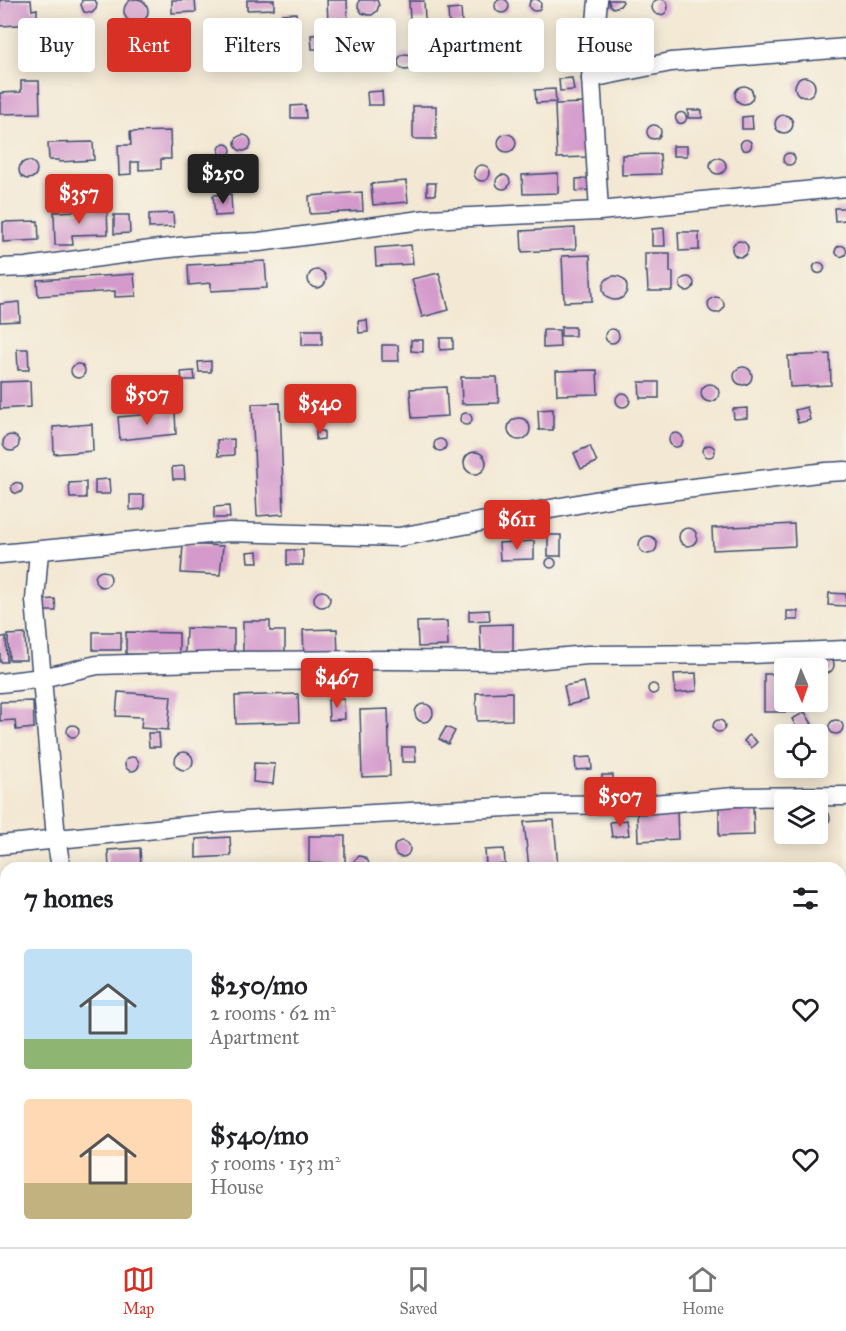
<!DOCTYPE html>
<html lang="en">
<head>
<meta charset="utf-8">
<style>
  :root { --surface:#fff; --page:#f2f2f2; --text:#202124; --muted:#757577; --line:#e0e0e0; --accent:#d93025 }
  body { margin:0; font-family:"IM FELL Great Primer",serif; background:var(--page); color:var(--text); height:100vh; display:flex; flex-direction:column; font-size:22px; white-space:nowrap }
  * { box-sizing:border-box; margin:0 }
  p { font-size:20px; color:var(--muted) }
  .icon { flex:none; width:33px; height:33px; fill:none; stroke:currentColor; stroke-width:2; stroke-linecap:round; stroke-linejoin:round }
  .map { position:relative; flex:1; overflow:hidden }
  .panel { position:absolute; left:0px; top:862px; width:846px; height:386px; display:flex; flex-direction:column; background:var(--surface); border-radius:18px 18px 0 0; box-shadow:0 3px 15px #0003 }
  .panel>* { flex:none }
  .banner { position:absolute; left:18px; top:18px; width:810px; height:54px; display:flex; gap:12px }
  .needle { width:39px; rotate:178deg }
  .controls { position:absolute; left:774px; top:658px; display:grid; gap:12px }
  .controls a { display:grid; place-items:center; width:54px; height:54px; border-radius:6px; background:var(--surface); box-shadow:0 3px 15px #0003; font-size:30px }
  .price { position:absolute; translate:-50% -51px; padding:0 14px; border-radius:6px; background:var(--accent); color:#fff; font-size:20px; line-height:39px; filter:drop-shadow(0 2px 3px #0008) }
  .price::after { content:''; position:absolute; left:50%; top:36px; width:18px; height:14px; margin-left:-9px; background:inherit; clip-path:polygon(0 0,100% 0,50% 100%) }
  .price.current { background:#222; color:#fff }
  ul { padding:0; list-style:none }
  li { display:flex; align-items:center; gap:18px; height:150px; padding:0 24px }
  li span { display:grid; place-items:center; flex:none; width:168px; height:120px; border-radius:6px; color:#555 }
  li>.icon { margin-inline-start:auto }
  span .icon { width:72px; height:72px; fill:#fffc; stroke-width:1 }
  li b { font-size:26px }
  h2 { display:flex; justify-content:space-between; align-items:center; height:72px; padding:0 24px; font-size:26px }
  .pill { padding:0 21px; border-radius:6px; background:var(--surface); box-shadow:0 3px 15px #0003; font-size:21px; line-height:54px }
  .pill.current { background:var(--accent); color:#fff }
  .tabs { display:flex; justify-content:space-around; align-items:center; height:84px; border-top:2px solid var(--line); background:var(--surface); font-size:16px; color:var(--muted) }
  .tabs a { display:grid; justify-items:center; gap:3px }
  .tabs .current { color:var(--accent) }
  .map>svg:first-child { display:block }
  .building { fill:#d49acc }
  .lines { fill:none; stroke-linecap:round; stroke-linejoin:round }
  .minor-casing { stroke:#3b4b70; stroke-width:21 }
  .minor { stroke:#fff; stroke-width:18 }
</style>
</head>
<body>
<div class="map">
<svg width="846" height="1247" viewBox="0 0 846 1247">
  <rect width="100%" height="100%" fill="#f7f3e8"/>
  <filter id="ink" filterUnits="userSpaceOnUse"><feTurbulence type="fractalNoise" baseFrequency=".0167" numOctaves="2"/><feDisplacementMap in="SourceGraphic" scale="12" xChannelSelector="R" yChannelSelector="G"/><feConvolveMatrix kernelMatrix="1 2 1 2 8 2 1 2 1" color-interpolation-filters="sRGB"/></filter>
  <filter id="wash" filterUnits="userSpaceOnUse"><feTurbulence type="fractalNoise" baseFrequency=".008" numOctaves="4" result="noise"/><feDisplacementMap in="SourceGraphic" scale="24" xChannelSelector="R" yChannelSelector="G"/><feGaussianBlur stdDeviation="1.35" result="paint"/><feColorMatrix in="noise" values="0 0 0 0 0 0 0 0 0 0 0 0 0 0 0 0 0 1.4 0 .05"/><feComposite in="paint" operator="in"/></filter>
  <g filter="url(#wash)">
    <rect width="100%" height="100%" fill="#f3e8d3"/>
    <g id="blocks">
      <g class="building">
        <circle cx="535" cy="5" r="6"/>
        <circle cx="660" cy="7" r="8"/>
        <circle cx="502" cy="6" r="7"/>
        <circle cx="136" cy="11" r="12"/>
        <path d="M 0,0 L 31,0 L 32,10 L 37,9 L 37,24 L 0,26 Z"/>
        <path d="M 82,0 L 95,0 L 97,4 L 96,9 L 92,13 L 84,12 L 81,5 Z"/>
        <path d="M 172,0 L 195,0 L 196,12 L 172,13 Z"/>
        <path d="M 247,0 L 274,0 L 274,9 L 247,10 Z"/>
        <path d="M 327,0 L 347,0 L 348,23 L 328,23 Z"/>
        <path d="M 359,0 L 377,0 L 379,5 L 377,11 L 372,15 L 368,15 L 362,13 L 358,7 Z"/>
        <path d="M 608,0 L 622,0 L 623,2 L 620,6 L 613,8 L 610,5 Z"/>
        <path d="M 409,1 L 424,1 L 425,20 L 410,20 Z"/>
        <path d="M 461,9 L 462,24 L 449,25 L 448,10 Z"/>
        <path d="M 296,13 L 299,32 L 284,34 L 282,14 Z"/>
        <path d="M 170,33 L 182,33 L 183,46 L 170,47 Z"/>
        <path d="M 325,34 L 325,49 L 312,49 L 311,35 Z"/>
        <circle cx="142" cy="43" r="7"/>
        <circle cx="75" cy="51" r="9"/>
        <circle cx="406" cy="62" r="8"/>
        <circle cx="805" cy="87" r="10"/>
        <path d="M 572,78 L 574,90 L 560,91 L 559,79 Z"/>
        <path d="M 21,81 L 39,81 L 40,113 L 0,114 L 0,93 L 21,92 Z"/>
        <circle cx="744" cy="95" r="9"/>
        <path d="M 555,89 L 556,102 L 536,103 L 535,90 Z"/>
        <path d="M 382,91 L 383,105 L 368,105 L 367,92 Z"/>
        <path d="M 586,103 L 588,157 L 557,158 L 555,104 Z"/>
        <path d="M 305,105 L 306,118 L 291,118 L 291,106 Z"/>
        <rect x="413" y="106" width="23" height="33"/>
        <rect x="688" y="110" width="14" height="8"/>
        <circle cx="681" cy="118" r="5.5"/>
        <circle cx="784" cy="124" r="9"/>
        <path d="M 752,116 L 753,129 L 742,129 L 742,117 Z"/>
        <circle cx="654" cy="132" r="7"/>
        <path d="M 170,131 L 171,159 L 161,159 L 161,169 L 139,170 L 139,162 L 131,162 L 131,174 L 119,175 L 118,145 L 131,145 L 130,132 Z"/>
        <circle cx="507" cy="143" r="9"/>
        <circle cx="243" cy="143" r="8"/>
        <circle cx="746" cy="145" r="5.5"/>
        <path d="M 93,142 L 94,160 L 59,162 L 59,160 L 49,160 L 48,143 Z"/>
        <circle cx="225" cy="150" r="6"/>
        <rect x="673" y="146" width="14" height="10"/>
        <circle cx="789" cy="159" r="6"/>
        <path d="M 660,154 L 661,174 L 622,175 L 622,155 Z"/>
        <path d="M 206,156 L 217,156 L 216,169 L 206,169 Z"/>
        <circle cx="718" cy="166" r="8"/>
        <circle cx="28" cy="170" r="9"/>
        <circle cx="482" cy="173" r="8"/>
        <path d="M 558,173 L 558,193 L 523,194 L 522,175 Z"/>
        <circle cx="503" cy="182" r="7"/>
        <path d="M 591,178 L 591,190 L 576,191 L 576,179 Z"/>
        <path d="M 48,180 L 62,180 L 63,196 L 49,197 Z"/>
        <path d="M 406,181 L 408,202 L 373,205 L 371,184 Z"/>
        <path d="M 427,183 L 436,183 L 435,195 L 427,195 Z"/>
        <path d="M 362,192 L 363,211 L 310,214 L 309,196 Z"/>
        <path d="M 231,194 L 232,215 L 215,216 L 213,195 Z"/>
        <path d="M 834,208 L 846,208 L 846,220 L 835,221 Z"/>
        <path d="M 107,210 L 108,234 L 72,235 L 73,245 L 55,245 L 54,212 Z"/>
        <path d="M 173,213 L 174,227 L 149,228 L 149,214 Z"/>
        <path d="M 114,215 L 129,215 L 130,233 L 114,234 Z"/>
        <path d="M 38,221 L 39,240 L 3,242 L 3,222 Z"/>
        <path d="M 575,228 L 576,249 L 522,252 L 521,231 Z"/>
        <path d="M 664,228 L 665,246 L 652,246 L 652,229 Z"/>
        <path d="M 678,232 L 699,232 L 699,250 L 679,251 Z"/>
        <circle cx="740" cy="249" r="8"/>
        <path d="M 411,245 L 413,264 L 376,266 L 375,248 Z"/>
        <circle cx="841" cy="251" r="5.5"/>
        <path d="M 645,253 L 670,253 L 670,272 L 673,272 L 673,291 L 648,291 L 647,272 L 645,272 Z"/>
        <path d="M 590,255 L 592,301 L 564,302 L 562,256 Z"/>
        <path d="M 265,261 L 267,288 L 211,291 L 211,283 L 189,285 L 188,265 Z"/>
        <circle cx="819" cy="268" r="5.5"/>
        <circle cx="317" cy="279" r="9"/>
        <path d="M 439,273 L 449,310 L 422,317 L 412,279 Z"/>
        <path d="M 134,274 L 136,296 L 115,297 L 115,291 L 38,296 L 37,280 Z"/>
        <circle cx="615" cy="288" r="12"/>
        <circle cx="687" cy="284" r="7"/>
        <circle cx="716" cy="305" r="8"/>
        <path d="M 19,302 L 20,321 L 0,322 L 0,304 Z"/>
        <path d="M 367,320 L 368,332 L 359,333 L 358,321 Z"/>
        <rect x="561" y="327" width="14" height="9"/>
        <circle cx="612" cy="336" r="7"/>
        <rect x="302" y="330" width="20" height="15"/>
        <path d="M 543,330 L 559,330 L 560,347 L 543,348 Z"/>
        <path d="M 440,338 L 453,338 L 453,349 L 440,350 Z"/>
        <path d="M 411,340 L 423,340 L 423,352 L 411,351 Z"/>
        <path d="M 382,345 L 398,345 L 399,361 L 382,361 Z"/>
        <path d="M 17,349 L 28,349 L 29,370 L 18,370 Z"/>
        <path d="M 830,354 L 831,385 L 790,387 L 788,356 Z"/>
        <path d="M 211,361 L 211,372 L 199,372 L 198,362 Z"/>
        <circle cx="78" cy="371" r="7"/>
        <circle cx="743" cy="376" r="9"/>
        <path d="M 597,370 L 598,394 L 557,395 L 556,371 Z"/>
        <path d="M 194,371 L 195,380 L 182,380 L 181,372 Z"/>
        <path d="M 461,377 L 497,377 L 499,403 L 462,404 Z"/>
        <path d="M 30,381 L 31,407 L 0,409 L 0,382 Z"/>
        <path d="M 639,382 L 659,382 L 659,398 L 640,398 Z"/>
        <circle cx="710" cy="393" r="9"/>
        <path d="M 446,387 L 448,416 L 412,418 L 410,389 Z"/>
        <circle cx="623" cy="400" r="7"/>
        <path d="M 345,396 L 347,415 L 313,417 L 311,399 Z"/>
        <path d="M 280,403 L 284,514 L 257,516 L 252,404 Z"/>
        <path d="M 807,407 L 810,420 L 798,423 L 795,410 Z"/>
        <path d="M 747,408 L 747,418 L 734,419 L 733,409 Z"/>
        <path d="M 553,409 L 553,430 L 539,430 L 538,410 Z"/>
        <path d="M 175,412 L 176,434 L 120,440 L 118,417 Z"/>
        <circle cx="466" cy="419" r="6"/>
        <circle cx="519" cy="429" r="11"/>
        <path d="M 92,424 L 93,451 L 54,454 L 53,427 Z"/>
        <path d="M 316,431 L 324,431 L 324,439 L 316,440 Z"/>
        <circle cx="676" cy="440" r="7"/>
        <circle cx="11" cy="443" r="8"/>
        <circle cx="440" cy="445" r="6"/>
        <path d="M 234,439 L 234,455 L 218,456 L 217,440 Z"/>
        <circle cx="709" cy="451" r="6"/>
        <path d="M 590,446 L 597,462 L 581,469 L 574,453 Z"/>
        <circle cx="475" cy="463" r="11"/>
        <path d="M 184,466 L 185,479 L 173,479 L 172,467 Z"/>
        <path d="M 109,479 L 110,494 L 95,494 L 95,480 Z"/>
        <path d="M 86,482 L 86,498 L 70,498 L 69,483 Z"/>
        <circle cx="17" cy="488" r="5.5"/>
        <path d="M 130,495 L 144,495 L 144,509 L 130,510 Z"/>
        <path d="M 229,506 L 230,518 L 214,518 L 214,507 Z"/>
        <path d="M 794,524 L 795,546 L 713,550 L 712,528 Z"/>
        <circle cx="688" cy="537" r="9"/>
        <rect x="548" y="535" width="13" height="21"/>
        <circle cx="648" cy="545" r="9"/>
        <path d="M 534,541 L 534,559 L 500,560 L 499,543 Z"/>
        <path d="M 183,544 L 223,546 L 220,575 L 181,573 Z"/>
        <rect x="287" y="550" width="16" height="15"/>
        <path d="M 257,551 L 258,562 L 248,562 L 247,552 Z"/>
        <circle cx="551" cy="563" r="5"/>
        <circle cx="103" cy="579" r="8"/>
        <circle cx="322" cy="599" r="8"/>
        <path d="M 829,593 L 846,594 L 846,606 L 828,605 Z"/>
        <path d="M 55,599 L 56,611 L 40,611 L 40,600 Z"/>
        <path d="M 489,610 L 490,620 L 469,621 L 469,611 Z"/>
        <rect x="787" y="611" width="11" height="9"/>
        <path d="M 243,621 L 270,621 L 270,631 L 285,631 L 285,658 L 243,658 Z"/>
        <path d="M 447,621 L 448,646 L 418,647 L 417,622 Z"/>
        <path d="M 513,624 L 513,651 L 481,653 L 480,625 Z"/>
        <path d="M 186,628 L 234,629 L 234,654 L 185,654 Z"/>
        <path d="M 337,629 L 338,654 L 304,656 L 303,630 Z"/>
        <rect x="93" y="632" width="28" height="18"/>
        <path d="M 126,632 L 179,633 L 179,655 L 126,654 Z"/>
        <path d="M 25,634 L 26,660 L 9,660 L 8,635 Z"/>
        <path d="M 0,637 L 6,637 L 7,662 L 0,662 Z"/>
        <circle cx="826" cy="665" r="8"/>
        <path d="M 696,673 L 697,691 L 675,693 L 674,674 Z"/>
        <path d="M 764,674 L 784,674 L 784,702 L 795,702 L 795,712 L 764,712 Z"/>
        <path d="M 584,682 L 588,700 L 568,705 L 564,686 Z"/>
        <circle cx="653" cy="689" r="5"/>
        <path d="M 118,692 L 171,696 L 168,730 L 141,728 L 142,717 L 116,716 Z"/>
        <path d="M 512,692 L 512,720 L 477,721 L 476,693 Z"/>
        <path d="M 298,694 L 299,722 L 236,724 L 235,696 Z"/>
        <path d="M 344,699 L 345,719 L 329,720 L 328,700 Z"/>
        <path d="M 33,701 L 34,728 L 16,730 L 15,720 L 0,721 L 0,702 Z"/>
        <circle cx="424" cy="713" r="9"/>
        <path d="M 388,709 L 390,776 L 362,777 L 360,710 Z"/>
        <path d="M 805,712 L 812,724 L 798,730 L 792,719 Z"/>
        <circle cx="836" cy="727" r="7"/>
        <circle cx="719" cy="726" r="6"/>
        <circle cx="73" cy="731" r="6"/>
        <path d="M 446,727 L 455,731 L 448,744 L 439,739 Z"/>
        <path d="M 148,733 L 159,733 L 160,747 L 149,747 Z"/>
        <path d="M 749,735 L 757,742 L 751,748 L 744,741 Z"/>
        <path d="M 402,747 L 415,747 L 416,762 L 402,762 Z"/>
        <circle cx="184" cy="761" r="9"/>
        <path d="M 591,757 L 592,769 L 576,770 L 575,758 Z"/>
        <circle cx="132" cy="764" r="7"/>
        <path d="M 254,763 L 275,764 L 273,784 L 253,782 Z"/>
        <rect x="602" y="775" width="11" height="12"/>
        <path d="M 753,806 L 754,835 L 719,836 L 719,807 Z"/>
        <path d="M 677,811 L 678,839 L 638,841 L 637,813 Z"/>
        <circle cx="824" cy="818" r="6"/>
        <path d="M 554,820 L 558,868 L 529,868 L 524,822 Z"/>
        <path d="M 627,820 L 629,835 L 612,837 L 610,822 Z"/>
        <path d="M 309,836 L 345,836 L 345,864 L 309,863 Z"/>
        <path d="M 230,837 L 231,856 L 196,858 L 196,839 Z"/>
        <circle cx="402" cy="849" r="8"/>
        <path d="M 140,848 L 141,868 L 109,868 L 108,850 Z"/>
        <path d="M 504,849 L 505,864 L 486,865 L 485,850 Z"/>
        <path d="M 359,856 L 364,857 L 368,861 L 369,865 L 367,868 L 355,868 L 354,861 Z"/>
        <path d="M 0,896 L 6,897 L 6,912 L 5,912 L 0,913 Z"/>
        <rect x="0" y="993" width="6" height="35"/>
        <rect x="0" y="1035" width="6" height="22"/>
        <rect x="840" y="1042" width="6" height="22"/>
        <rect x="0" y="1073" width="6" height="26"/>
        <path d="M 6,1154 L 6,1171 L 0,1171 L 0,1155 Z"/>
        <path d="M 840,1189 L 844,1189 L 845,1205 L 840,1206 Z"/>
        <rect x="23" y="1242" width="35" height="5"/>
        <rect x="259" y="1242" width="19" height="5"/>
        <path d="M 332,1242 L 343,1242 L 344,1247 L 332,1247 Z"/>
      </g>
    </g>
  </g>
  <g filter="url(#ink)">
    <use href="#blocks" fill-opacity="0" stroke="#3b4b70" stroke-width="1.5"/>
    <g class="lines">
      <defs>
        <g id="minor">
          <path d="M 598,0 L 591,78 L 599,211"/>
          <path d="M 591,78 L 671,62 L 846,48"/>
          <path d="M 0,268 L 26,267 L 151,250 L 198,245 L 259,242 L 428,219 L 599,211 L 846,187"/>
          <path d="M 39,551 L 35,600 L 56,838 L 61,868"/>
          <path d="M 0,554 L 229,532 L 399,537 L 610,498 L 826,472 L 846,471"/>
          <path d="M 0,683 L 42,678 L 97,665 L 233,661 L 389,660 L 522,661 L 587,655 L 750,654 L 846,650"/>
          <path d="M 0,845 L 224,822 L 543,805 L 653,804 L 735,797 L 846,796"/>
          <path d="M 840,949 L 846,948"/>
          <path d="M 0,974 L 6,974"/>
          <path d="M 840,1096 L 846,1095"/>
          <path d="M 0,1130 L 6,1130"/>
          <path d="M 357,1242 L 358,1247"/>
          <path d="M 499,1242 L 499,1247"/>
          <path d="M 638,1242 L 638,1247"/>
        </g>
      </defs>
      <use href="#minor" class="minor-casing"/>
      <use href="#minor" class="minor"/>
    </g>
  </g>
</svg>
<div class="controls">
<a><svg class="needle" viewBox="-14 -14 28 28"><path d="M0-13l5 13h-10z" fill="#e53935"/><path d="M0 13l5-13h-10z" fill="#757577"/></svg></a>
<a><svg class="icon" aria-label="locate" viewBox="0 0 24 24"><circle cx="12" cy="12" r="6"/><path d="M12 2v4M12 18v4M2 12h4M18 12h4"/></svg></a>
<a><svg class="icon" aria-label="layers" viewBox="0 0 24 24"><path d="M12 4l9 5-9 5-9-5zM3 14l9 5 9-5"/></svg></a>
</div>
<b class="price current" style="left:223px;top:205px">$250</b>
<b class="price" style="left:79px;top:225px">$357</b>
<b class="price" style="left:147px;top:426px">$507</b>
<b class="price" style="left:320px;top:435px">$540</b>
<b class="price" style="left:517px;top:551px">$611</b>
<b class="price" style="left:337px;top:709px">$467</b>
<b class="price" style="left:620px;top:828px">$507</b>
<div class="banner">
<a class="pill">Buy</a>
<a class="pill current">Rent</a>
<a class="pill">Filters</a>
<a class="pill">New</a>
<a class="pill">Apartment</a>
<a class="pill">House</a>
</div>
<section class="panel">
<h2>7 homes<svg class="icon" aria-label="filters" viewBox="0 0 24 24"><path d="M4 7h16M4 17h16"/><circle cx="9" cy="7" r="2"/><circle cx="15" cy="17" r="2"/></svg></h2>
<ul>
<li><span style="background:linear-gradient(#bfe0f5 75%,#8fb573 0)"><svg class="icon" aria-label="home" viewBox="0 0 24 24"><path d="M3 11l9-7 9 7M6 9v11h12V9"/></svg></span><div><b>$250/mo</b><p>2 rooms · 62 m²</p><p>Apartment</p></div><svg class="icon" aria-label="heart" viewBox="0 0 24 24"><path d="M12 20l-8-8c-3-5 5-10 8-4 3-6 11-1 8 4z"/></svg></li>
<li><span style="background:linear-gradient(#ffd9b3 70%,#c2b280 0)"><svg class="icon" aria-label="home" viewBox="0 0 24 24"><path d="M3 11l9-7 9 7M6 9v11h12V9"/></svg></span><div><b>$540/mo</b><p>5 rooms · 153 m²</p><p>House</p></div><svg class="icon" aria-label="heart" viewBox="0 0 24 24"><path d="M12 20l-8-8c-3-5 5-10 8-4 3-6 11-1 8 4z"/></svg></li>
</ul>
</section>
</div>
<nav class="tabs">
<a class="current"><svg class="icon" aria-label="map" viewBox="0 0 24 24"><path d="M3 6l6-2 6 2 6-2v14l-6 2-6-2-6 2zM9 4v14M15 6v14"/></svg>Map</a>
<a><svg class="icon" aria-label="saved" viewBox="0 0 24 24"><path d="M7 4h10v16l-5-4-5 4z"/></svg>Saved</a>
<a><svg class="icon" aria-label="home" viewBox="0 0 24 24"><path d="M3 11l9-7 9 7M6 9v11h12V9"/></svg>Home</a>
</nav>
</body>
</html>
